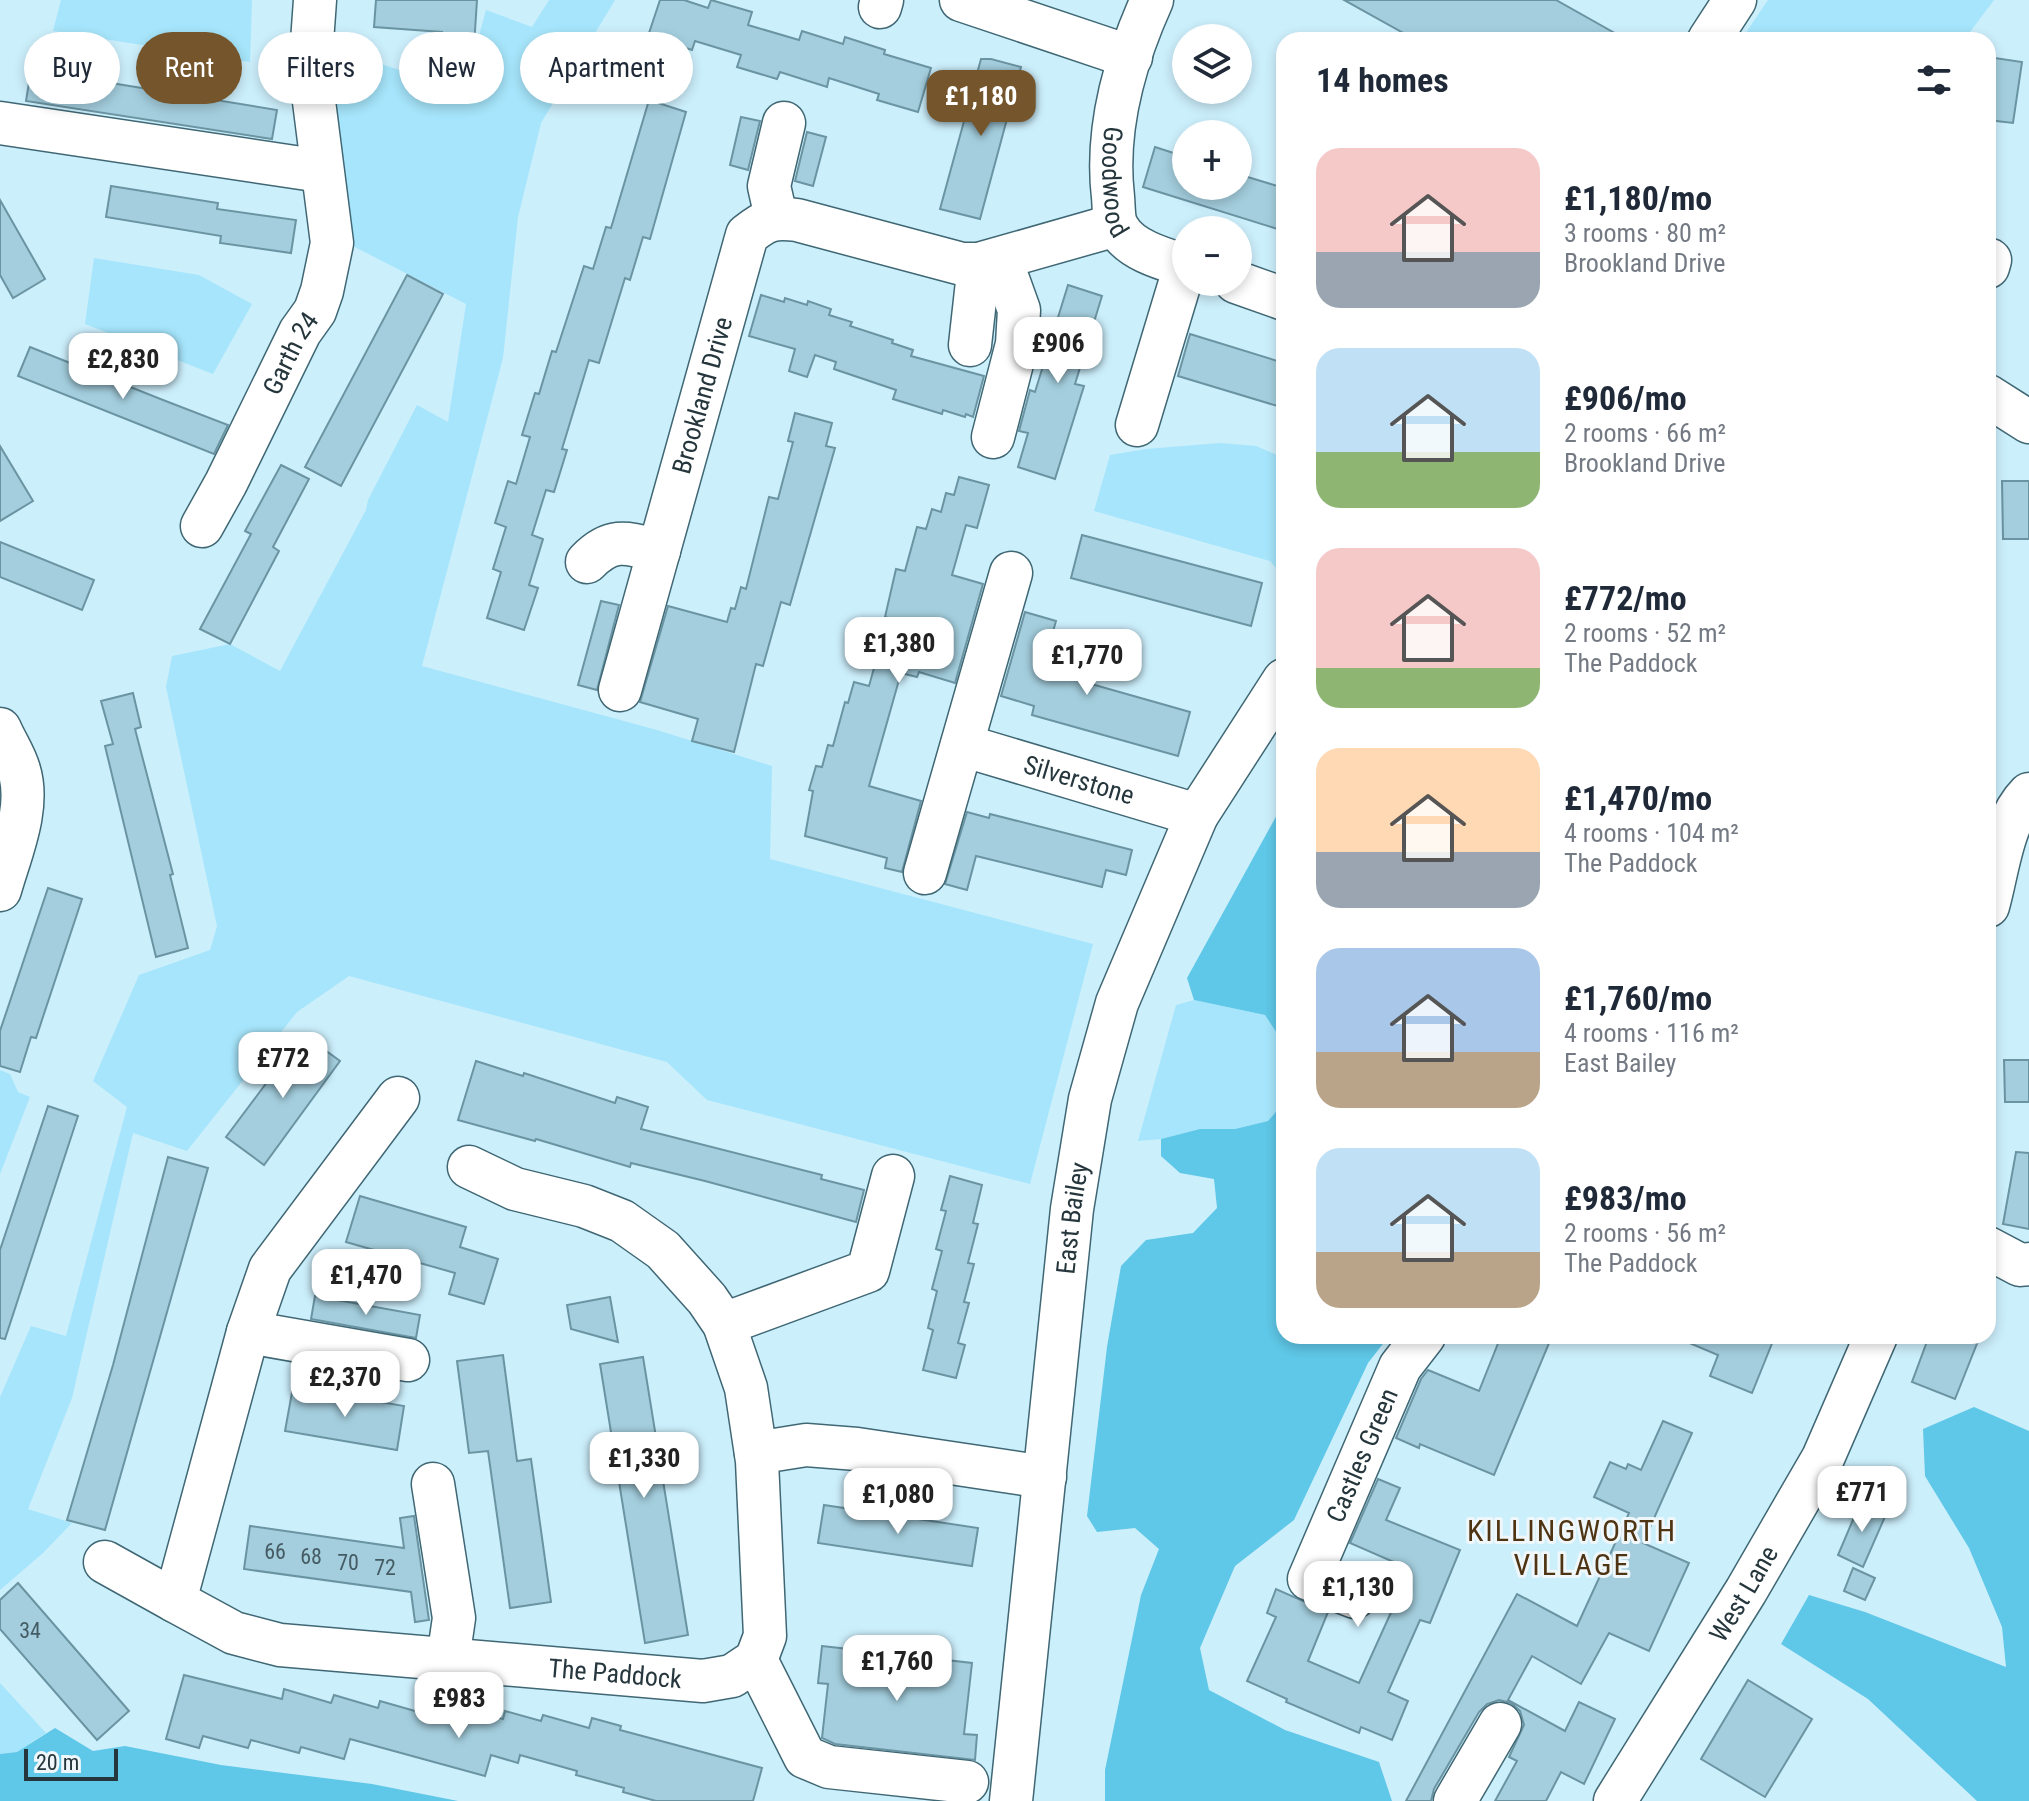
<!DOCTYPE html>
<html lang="en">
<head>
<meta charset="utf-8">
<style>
  :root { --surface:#fff; --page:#f2f2f3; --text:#1f2937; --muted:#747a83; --accent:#75552b }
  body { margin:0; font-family:"Roboto Condensed",sans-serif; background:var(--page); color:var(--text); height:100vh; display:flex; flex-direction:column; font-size:30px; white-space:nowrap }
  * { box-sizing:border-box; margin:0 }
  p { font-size:26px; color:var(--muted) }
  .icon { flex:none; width:44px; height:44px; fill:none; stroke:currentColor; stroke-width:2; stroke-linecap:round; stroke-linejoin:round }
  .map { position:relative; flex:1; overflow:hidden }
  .drawer { position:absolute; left:1276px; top:32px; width:720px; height:1312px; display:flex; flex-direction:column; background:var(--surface); border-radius:24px; box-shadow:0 4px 12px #0003 }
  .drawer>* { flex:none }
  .banner { position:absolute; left:24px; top:32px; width:760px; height:72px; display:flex; gap:16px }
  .buttons { position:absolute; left:1172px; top:24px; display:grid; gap:16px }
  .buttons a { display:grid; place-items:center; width:80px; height:80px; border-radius:50%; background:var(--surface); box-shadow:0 4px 12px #0003; font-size:40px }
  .scale { position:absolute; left:24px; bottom:20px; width:94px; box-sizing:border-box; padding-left:8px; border:4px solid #25363c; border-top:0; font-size:22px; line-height:28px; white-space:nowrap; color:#25363c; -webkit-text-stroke:6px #eff7fa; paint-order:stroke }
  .price { position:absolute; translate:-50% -68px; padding:0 18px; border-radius:16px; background:#fff; color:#222; font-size:26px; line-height:52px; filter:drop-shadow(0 2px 4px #0008) }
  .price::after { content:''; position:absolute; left:50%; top:48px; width:24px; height:18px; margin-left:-12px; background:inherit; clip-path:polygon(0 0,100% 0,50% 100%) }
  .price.selected { background:var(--accent); color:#fff }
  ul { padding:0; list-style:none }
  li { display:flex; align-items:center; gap:24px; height:200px; padding:0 40px }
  li span { display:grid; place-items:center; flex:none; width:224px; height:160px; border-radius:24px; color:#555 }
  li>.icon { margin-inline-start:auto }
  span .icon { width:96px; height:96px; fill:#fffc; stroke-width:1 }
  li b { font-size:34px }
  h2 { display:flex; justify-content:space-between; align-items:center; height:96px; padding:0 40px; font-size:34px }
  .chip { padding:0 28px; border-radius:36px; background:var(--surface); box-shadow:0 4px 12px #0003; font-size:28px; line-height:72px }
  .chip.selected { background:var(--accent); color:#fff }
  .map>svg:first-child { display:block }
  .green { fill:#a6e5fb }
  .forest { fill:#5fc7e7 }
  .building { fill:#a4cede; stroke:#6b94a2; stroke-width:2 }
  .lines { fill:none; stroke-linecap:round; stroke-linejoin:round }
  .minor-casing { stroke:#3f6774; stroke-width:45 }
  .minor { stroke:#fff; stroke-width:42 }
  .labels { text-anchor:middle; stroke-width:6; stroke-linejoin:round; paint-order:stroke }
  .number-label { font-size:22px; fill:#455c64 }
  .street-label { font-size:26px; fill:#25363c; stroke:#eff7fa }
  .quarter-label { font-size:30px; letter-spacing:2px; fill:#4e3413; stroke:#eff7fa }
</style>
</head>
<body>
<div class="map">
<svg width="2029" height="1801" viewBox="0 0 2029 1801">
  <rect width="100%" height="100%" fill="#cceffc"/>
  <g class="green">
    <path d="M 61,0 L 252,0 L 250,62 L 53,31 Z"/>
    <path d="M 549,0 L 615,0 L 541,123 L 518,217 L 503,358 L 422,666 L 657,730 L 772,766 L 770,859 L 1093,944 L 1030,1184 L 707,1100 L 667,1062 L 349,976 L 297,1012 L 187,1151 L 133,1133 L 72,1398 L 28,1509 L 72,1523 L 43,1553 L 0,1590 L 0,1397 L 31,1326 L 66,1336 L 127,1107 L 93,1081 L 139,975 L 210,950 L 217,926 L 166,687 L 172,656 L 230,644 L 280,671 L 366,510 L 368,500 L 417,405 L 448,422 L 466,304 L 345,242 L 329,68 L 332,48 L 464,91 L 486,10 L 532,27 Z"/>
    <path d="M 1768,0 L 1994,0 L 1964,40 L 1741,40 Z"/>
    <path d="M 94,258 L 199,275 L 252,304 L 213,374 L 85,324 Z"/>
    <path d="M 1220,443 L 1256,446 L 1284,458 L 1284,558 L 1276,568 L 1270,561 L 1094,511 L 1110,455 L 1146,449 Z"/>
    <path d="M 1194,1000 L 1265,1015 L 1284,1044 L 1284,1102 L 1268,1121 L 1235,1129 L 1200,1129 L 1161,1139 L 1138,1141 L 1176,1005 Z"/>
    <path d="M 0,1070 L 10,1074 L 18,1092 L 30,1097 L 0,1174 Z"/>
    <path d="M 0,1683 L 46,1733 L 17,1752 L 0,1754 Z"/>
  </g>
  <g class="forest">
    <path d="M 1284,802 L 1284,1044 L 1265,1015 L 1194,1000 L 1187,978 Z"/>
    <path d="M 1284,1102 L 1284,1336 L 1389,1336 L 1368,1363 L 1294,1520 L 1235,1566 L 1200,1648 L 1209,1690 L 1285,1730 L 1379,1762 L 1392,1801 L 1105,1801 L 1105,1770 L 1141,1595 L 1159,1549 L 1135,1528 L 1097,1532 L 1087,1516 L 1107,1347 L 1121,1266 L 1146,1240 L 1193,1233 L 1217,1208 L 1214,1179 L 1180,1173 L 1161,1156 L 1161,1139 L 1200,1129 L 1235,1129 L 1268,1121 Z"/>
    <path d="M 1974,1407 L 2029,1431 L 2029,1801 L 1977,1801 L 1868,1699 L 1781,1644 L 1809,1595 L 1865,1612 L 2006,1667 L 2002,1627 L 1969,1548 L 1925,1476 L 1923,1429 Z"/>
    <path d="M 55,1728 L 93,1751 L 125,1746 L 221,1765 L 372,1784 L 458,1801 L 0,1801 L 0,1754 L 17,1752 Z"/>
  </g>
  <g class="building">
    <path d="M 376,0 L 477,0 L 474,46 L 441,44 L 442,32 L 374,27 Z"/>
    <path d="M 660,0 L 684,0 L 708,8 L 711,0 L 752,12 L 748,25 L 799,40 L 802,31 L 843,44 L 845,37 L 885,50 L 884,54 L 931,68 L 918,112 L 877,100 L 879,94 L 829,78 L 827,87 L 780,72 L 777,79 L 737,67 L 741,55 L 695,41 L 692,50 L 648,36 Z"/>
    <path d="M 1344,0 L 1556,0 L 1627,40 L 1416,40 Z"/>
    <path d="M 1988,57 L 2022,62 L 2013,123 L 1988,120 Z"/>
    <path d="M 981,59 L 991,59 L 1021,67 L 980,219 L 940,209 Z"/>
    <path d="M 31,70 L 277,110 L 272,139 L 26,101 Z"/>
    <path d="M 649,100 L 686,112 L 650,239 L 643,237 L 630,280 L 625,278 L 599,363 L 589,360 L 562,449 L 567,450 L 554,492 L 546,490 L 532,535 L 543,539 L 529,585 L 538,588 L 524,630 L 487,618 L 501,572 L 493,569 L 506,527 L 495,523 L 508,481 L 516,484 L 530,437 L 522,435 L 535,393 L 539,394 L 552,351 L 556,352 L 584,266 L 593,269 L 606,227 L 611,228 Z"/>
    <path d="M 741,117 L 760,121 L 748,170 L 730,165 Z"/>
    <path d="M 807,132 L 826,137 L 813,186 L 795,181 Z"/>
    <path d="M 1155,147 L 1186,157 L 1186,186 L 1238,186 L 1238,174 L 1284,188 L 1284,231 L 1143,187 Z"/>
    <path d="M 111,186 L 218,203 L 217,209 L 296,220 L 291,253 L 220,243 L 221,236 L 106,217 Z"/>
    <path d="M 0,200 L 45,279 L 13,298 L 0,275 Z"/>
    <path d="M 407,275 L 443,294 L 341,486 L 305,467 Z"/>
    <path d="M 1068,285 L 1102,296 L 1075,384 L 1084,386 L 1055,479 L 1018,467 L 1028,433 L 1019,431 L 1030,390 L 1035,392 Z"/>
    <path d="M 761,295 L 784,302 L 785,298 L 807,305 L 808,301 L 831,309 L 829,315 L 852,322 L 850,326 L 893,340 L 892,343 L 913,350 L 911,356 L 984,376 L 973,417 L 966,414 L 965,417 L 943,410 L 942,414 L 893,399 L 896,390 L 834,369 L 836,362 L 815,355 L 807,377 L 789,371 L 795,349 L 749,336 Z"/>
    <path d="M 1190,334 L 1284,363 L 1284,408 L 1178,376 Z"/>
    <path d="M 30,347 L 163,400 L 228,425 L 214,454 L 151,429 L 18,376 Z"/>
    <path d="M 795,413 L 832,423 L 826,446 L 835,448 L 790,605 L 781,602 L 763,666 L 756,664 L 734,752 L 692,741 L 698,719 L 640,702 L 668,606 L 727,622 L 731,608 L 735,609 L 741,587 L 746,589 L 769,497 L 778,499 L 793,442 L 788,441 Z"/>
    <path d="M 0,446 L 33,501 L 0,521 Z"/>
    <path d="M 281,465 L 309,479 L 273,547 L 279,551 L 230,644 L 200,629 L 251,534 L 245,531 Z"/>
    <path d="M 959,477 L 989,485 L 977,528 L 966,525 L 952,575 L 983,584 L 955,683 L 919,672 L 917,677 L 901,673 L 869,786 L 921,801 L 902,872 L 885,868 L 887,858 L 805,836 L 813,791 L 809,790 L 816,766 L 822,767 L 828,745 L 833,746 L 845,702 L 848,703 L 854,682 L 869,686 L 888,618 L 885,617 L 896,569 L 905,571 L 917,527 L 926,529 L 932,509 L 941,512 L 946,493 L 954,495 Z"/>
    <path d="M 2002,481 L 2029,481 L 2029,539 L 2003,539 Z"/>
    <path d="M 1082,535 L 1262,583 L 1251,626 L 1071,578 Z"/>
    <path d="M 0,542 L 94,580 L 82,610 L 0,577 Z"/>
    <path d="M 601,601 L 619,605 L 597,690 L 578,685 Z"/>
    <path d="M 1025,612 L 1056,621 L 1042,670 L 1190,712 L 1178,756 L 1032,715 L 1034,706 L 1001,696 Z"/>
    <path d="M 133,693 L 141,727 L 135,729 L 173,874 L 170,875 L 188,948 L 156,957 L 105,746 L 113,744 L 101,701 Z"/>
    <path d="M 967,812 L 989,818 L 990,814 L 1132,850 L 1126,875 L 1106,870 L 1102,887 L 976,856 L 967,890 L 945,884 Z"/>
    <path d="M 48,888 L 82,899 L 36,1038 L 31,1037 L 20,1072 L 0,1066 L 0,1031 Z"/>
    <path d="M 303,1034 L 340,1061 L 264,1165 L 226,1137 Z"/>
    <path d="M 2004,1060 L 2029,1060 L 2029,1102 L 2005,1102 Z"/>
    <path d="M 476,1061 L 523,1076 L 524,1073 L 615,1103 L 617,1097 L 648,1107 L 641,1129 L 822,1175 L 821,1179 L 864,1190 L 856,1222 L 705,1181 L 631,1163 L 630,1167 L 536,1139 L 535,1141 L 458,1120 Z"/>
    <path d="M 48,1106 L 78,1116 L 5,1339 L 0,1338 L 0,1250 Z"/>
    <path d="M 2016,1152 L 2029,1153 L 2029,1229 L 2003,1224 Z"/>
    <path d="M 168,1157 L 208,1168 L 105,1530 L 67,1520 L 113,1365 Z"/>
    <path d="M 950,1176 L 982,1185 L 973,1223 L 978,1224 L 968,1263 L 974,1264 L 964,1302 L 969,1303 L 958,1343 L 965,1345 L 956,1378 L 923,1370 L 933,1330 L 928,1328 L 937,1291 L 932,1289 L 942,1251 L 936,1249 L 946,1211 L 941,1210 Z"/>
    <path d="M 360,1196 L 466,1227 L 460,1247 L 498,1259 L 484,1304 L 449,1294 L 455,1273 L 346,1242 Z"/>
    <path d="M 315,1296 L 420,1315 L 416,1338 L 311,1319 Z"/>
    <path d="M 610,1297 L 618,1342 L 571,1329 L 567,1305 Z"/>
    <path d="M 1501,1336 L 1552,1336 L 1494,1475 L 1420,1444 L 1419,1448 L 1396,1438 L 1421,1379 L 1428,1370 L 1479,1391 Z"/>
    <path d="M 1673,1336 L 1775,1336 L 1752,1393 L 1710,1376 L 1718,1355 Z"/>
    <path d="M 1929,1336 L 1980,1336 L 1955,1399 L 1912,1382 Z"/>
    <path d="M 503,1355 L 517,1461 L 531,1459 L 551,1602 L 510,1608 L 488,1451 L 469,1453 L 457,1361 Z"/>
    <path d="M 643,1357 L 688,1635 L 645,1643 L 600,1364 Z"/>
    <path d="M 293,1387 L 404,1406 L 397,1450 L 285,1431 Z"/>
    <path d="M 1663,1421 L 1692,1433 L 1643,1543 L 1689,1563 L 1649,1651 L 1609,1633 L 1581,1684 L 1532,1656 L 1508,1700 L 1565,1731 L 1579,1702 L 1615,1719 L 1584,1784 L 1561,1772 L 1546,1801 L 1495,1801 L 1517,1761 L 1509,1757 L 1524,1725 L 1520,1711 L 1511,1703 L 1499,1700 L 1487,1704 L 1479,1712 L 1434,1789 L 1431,1801 L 1406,1801 L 1517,1594 L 1577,1626 L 1629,1513 L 1594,1497 L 1610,1462 L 1626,1469 L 1628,1464 L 1641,1470 Z"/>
    <path d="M 1378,1479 L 1400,1488 L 1386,1520 L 1460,1550 L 1430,1623 L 1420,1620 L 1388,1692 L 1408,1701 L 1392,1740 L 1361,1727 L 1359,1733 L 1286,1702 L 1287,1699 L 1247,1681 L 1276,1617 L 1267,1613 L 1276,1589 L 1328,1612 L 1308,1661 L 1359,1683 L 1393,1608 L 1387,1606 L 1403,1566 L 1350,1543 Z"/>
    <path d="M 1861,1501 L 1887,1512 L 1863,1567 L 1838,1555 Z"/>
    <path d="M 824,1505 L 978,1528 L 972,1566 L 818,1543 Z"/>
    <path d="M 414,1516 L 429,1620 L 415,1622 L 411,1592 L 244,1569 L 250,1526 L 404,1548 L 400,1518 Z"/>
    <path d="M 1853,1568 L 1875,1578 L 1865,1600 L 1844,1591 Z"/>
    <path d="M 18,1583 L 129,1711 L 97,1740 L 0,1629 L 0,1600 Z"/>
    <path d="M 822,1646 L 972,1663 L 964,1734 L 977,1735 L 975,1760 L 835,1744 L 822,1738 L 828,1684 L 818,1683 Z"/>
    <path d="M 184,1675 L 282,1699 L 284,1689 L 331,1703 L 334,1695 L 378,1708 L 380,1701 L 422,1713 L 425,1703 L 460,1713 L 462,1708 L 503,1719 L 505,1711 L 541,1721 L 543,1715 L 589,1728 L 592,1718 L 621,1726 L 620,1730 L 762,1768 L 753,1801 L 656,1801 L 623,1792 L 624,1788 L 576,1775 L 577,1771 L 520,1755 L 518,1763 L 491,1755 L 485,1776 L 350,1739 L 344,1759 L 301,1747 L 299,1753 L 251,1740 L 248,1748 L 203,1736 L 199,1748 L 166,1739 Z"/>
    <path d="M 1748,1680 L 1812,1719 L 1765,1797 L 1701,1759 Z"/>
  </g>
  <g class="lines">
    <defs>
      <g id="minor">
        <path d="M 961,0 L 1131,57"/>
        <path id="s1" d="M 1152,0 C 1124,62 1105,129 1113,197 C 1114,207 1113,220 1118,228 C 1130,250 1163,259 1186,266"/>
        <path d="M 880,7 L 882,0"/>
        <path d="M 1709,40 L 1735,0"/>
        <path d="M 0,123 L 321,171"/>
        <path d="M 776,217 L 769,186 L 784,123"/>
        <path d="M 1988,267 L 1990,260"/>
        <path d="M 1236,282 L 1284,299"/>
        <path d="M 970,345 L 979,264"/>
        <path d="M 1988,396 L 2029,422"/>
        <path d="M 1137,425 L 1185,266"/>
        <path d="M 993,437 L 1017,344 L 1019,310 L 1001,260"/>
        <path id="s2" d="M 202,526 L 226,483 L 300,332 L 315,311 L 322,291 L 332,243 L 310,70 L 315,0"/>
        <path d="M 587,562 C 612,536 628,543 659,551"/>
        <path id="s3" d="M 620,690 L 747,235 C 766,220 772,217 797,220 L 962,264 L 979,264 L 1116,225"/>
        <path d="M 0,729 C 6,743 15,756 19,770 C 31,808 10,854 0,890"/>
        <path id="s4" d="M 962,745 L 1197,815"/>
        <path d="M 925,873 L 1011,573"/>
        <path d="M 1988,906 C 1998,871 2002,821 2029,794"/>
        <path id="s5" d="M 398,1098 L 270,1269 L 248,1332 L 175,1601 L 234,1633 L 280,1645 L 703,1681 L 732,1676 L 756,1660 L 765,1636 L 757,1461 L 746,1388 L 724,1324 L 707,1299 L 663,1250 L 622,1221 L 584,1206 L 515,1189 L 469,1167"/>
        <path d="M 1988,1248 L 2020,1265 L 2029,1264"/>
        <path d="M 724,1324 L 868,1271 L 893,1176"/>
        <path d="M 248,1332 L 408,1360"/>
        <path d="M 756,1453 L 806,1445 L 857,1449 L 1045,1477"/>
        <path d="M 433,1484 L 454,1618 L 448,1659"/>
        <path d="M 105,1562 L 175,1601"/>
        <path id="s6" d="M 1355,1597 L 1309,1579 L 1400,1367 L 1424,1336"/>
        <path d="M 756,1660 L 805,1757 L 829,1767 L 967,1782"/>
        <path id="s7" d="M 1011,1801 L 1072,1209 L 1090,1099 L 1117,1003 L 1197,815 L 1284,680"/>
        <path d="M 1455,1801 L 1500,1724"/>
        <path id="s8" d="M 1615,1801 L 1746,1591 L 1823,1458 L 1876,1336"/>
      </g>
    </defs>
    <use href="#minor" class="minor-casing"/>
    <use href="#minor" class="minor"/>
  </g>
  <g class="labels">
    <g class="number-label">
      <text x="275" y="1559">66</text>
      <text x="311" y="1564">68</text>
      <text x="348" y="1570">70</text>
      <text x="385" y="1575">72</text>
      <text x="30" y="1638">34</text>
    </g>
    <g class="street-label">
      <text dy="9" stroke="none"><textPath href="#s1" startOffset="188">Goodwood</textPath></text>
      <text dy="9" stroke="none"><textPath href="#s2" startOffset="194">Garth 24</textPath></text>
      <text dy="9" stroke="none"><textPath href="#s3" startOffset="306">Brookland Drive</textPath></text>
      <text dy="9" stroke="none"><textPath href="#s4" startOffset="122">Silverstone</textPath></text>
      <text dy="9" stroke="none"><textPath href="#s7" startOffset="586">East Bailey</textPath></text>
      <text dy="9" stroke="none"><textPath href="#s6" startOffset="184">Castles Green</textPath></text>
      <text dy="9" stroke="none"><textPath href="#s8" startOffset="244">West Lane</textPath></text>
      <text dy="9" stroke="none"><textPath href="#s5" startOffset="1010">The Paddock</textPath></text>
    </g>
    <g class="quarter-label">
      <text x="1572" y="1541">KILLINGWORTH<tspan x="1572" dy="34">VILLAGE</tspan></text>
    </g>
  </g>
</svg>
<div class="buttons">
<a><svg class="icon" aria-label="layers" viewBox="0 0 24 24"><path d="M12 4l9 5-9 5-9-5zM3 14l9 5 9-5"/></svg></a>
<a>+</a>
<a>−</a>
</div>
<div class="scale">20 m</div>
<b class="price selected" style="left:981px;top:138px">£1,180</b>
<b class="price" style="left:1058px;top:385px">£906</b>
<b class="price" style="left:123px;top:401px">£2,830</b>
<b class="price" style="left:899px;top:685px">£1,380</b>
<b class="price" style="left:1087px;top:697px">£1,770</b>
<b class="price" style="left:283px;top:1100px">£772</b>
<b class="price" style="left:366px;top:1317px">£1,470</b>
<b class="price" style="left:345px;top:1419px">£2,370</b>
<b class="price" style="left:644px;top:1500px">£1,330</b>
<b class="price" style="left:1862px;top:1534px">£771</b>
<b class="price" style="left:898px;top:1536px">£1,080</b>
<b class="price" style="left:1358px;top:1629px">£1,130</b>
<b class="price" style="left:897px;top:1703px">£1,760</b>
<b class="price" style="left:459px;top:1740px">£983</b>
<div class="banner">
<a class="chip">Buy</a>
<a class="chip selected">Rent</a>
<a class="chip">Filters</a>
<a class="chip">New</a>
<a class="chip">Apartment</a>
</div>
<section class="drawer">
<h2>14 homes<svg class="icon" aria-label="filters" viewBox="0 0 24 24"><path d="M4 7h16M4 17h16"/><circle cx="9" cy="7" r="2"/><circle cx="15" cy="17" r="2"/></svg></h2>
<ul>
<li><span style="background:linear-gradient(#f6c9c9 65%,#9aa5b1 0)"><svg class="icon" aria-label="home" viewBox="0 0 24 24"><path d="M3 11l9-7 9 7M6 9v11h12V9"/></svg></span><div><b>£1,180/mo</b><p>3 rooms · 80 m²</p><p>Brookland Drive</p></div></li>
<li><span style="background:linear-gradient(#bfe0f5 65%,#8fb573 0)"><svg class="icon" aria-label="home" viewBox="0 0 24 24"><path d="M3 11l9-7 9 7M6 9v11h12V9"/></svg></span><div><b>£906/mo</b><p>2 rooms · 66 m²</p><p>Brookland Drive</p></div></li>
<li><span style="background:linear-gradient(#f6c9c9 75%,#8fb573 0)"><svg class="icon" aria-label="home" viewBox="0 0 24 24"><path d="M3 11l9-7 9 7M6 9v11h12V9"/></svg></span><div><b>£772/mo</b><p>2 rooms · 52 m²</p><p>The Paddock</p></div></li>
<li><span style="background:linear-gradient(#ffd9b3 65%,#9aa5b1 0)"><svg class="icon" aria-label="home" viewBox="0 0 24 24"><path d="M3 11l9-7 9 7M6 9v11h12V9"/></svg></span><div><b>£1,470/mo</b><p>4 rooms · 104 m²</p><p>The Paddock</p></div></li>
<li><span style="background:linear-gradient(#a9c7e8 65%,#b9a48a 0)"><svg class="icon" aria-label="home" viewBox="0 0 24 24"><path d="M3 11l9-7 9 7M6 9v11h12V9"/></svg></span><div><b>£1,760/mo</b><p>4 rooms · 116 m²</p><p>East Bailey</p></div></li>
<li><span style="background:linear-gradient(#bfe0f5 65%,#b9a48a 0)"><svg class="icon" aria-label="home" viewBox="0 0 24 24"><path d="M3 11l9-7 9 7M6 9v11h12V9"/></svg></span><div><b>£983/mo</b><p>2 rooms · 56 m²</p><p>The Paddock</p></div></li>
</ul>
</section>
</div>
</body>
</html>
